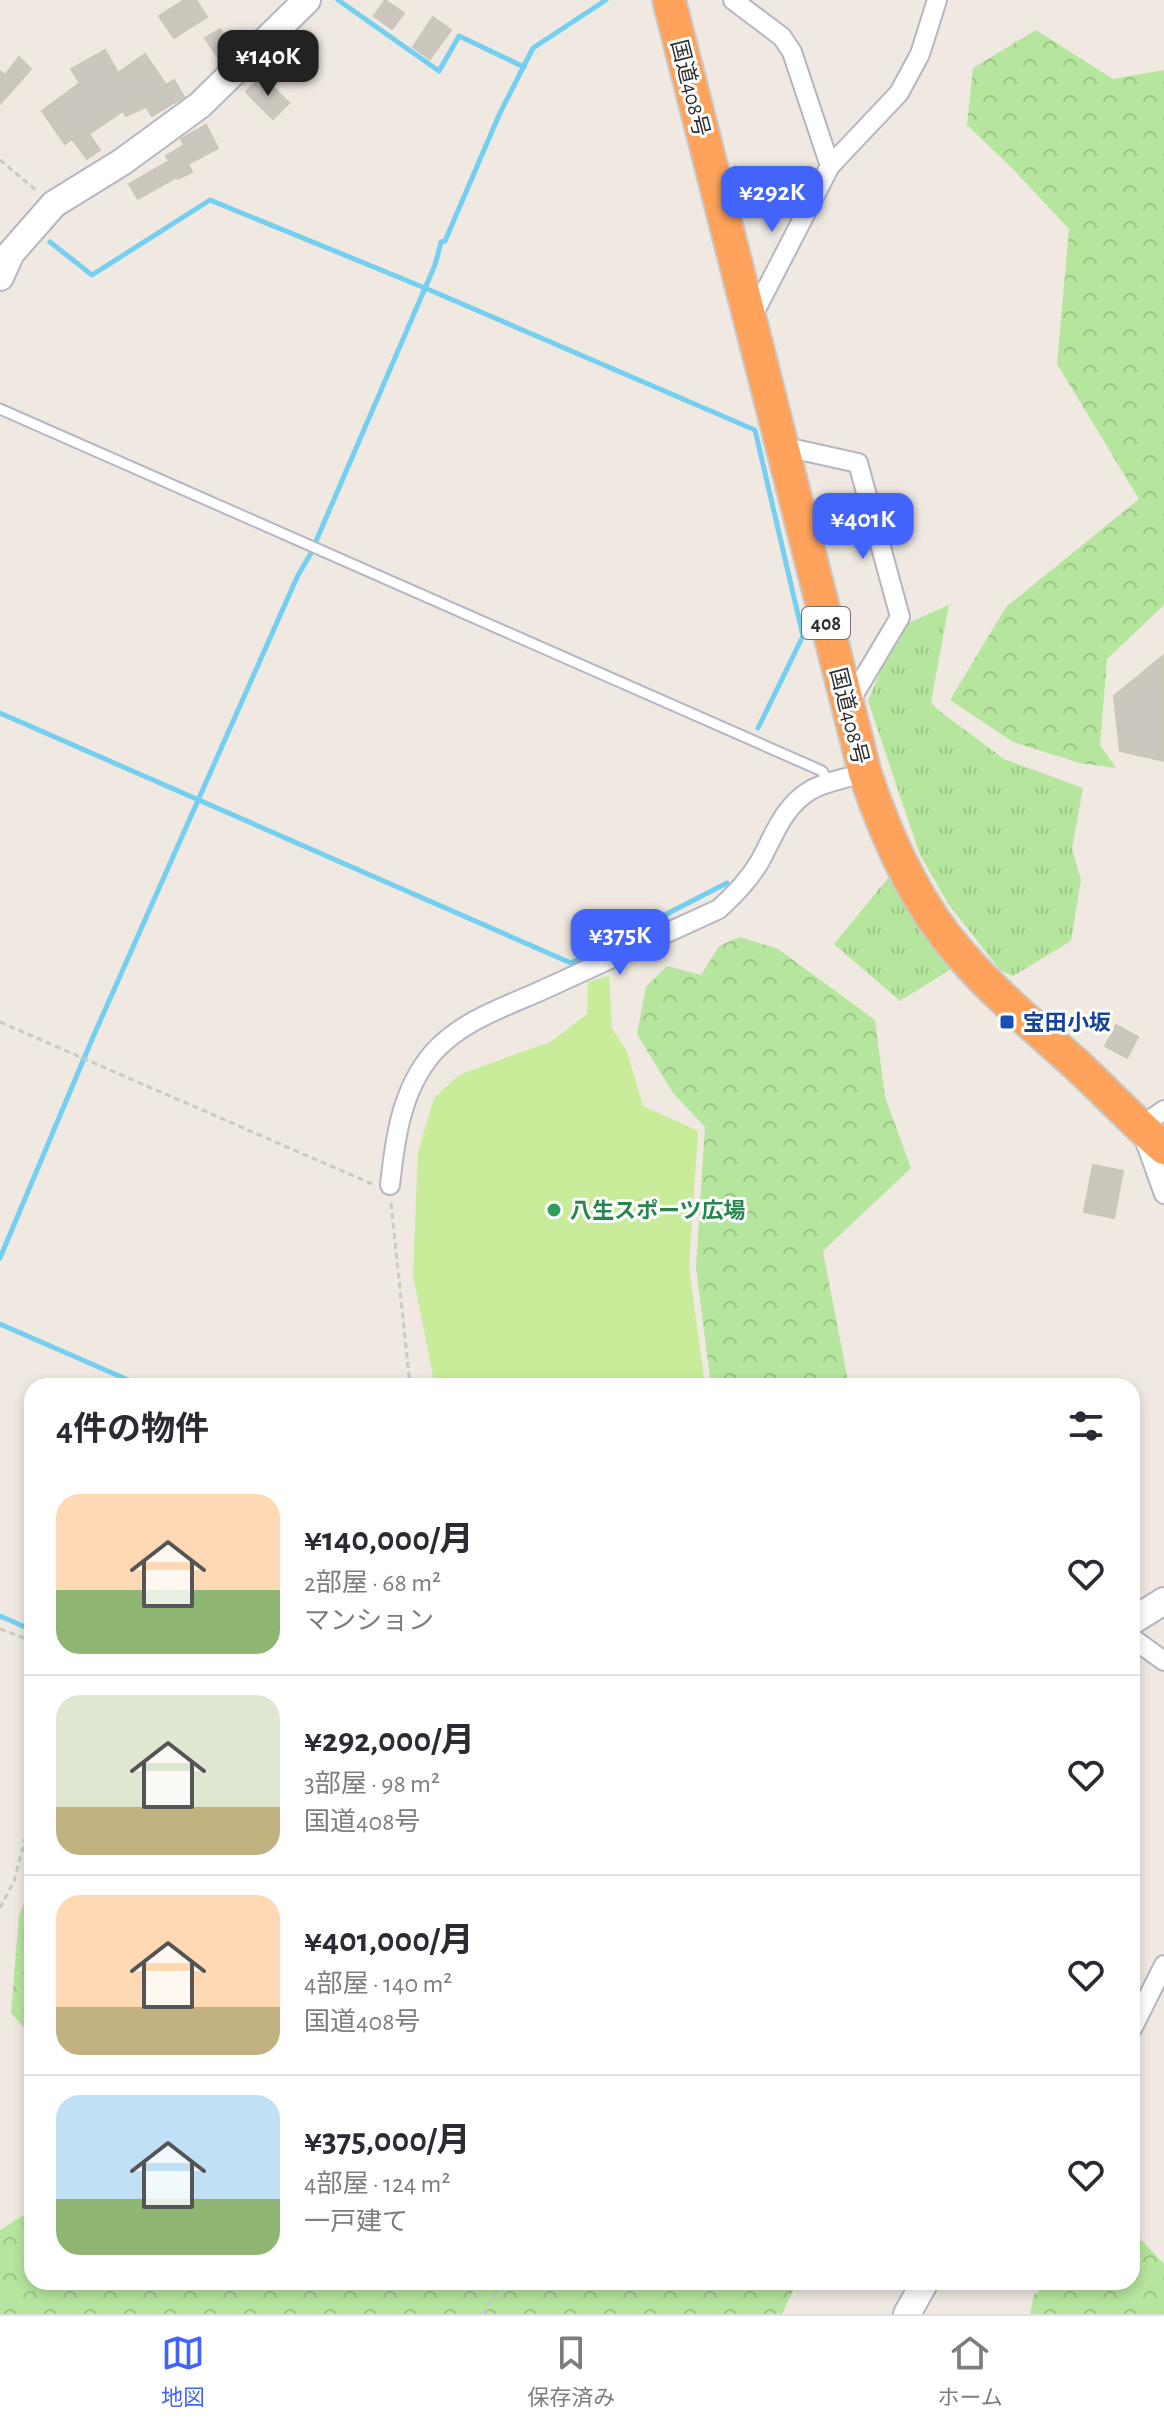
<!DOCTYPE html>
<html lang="ja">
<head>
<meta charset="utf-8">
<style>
  :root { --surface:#fff; --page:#f2f2f3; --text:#2b2b33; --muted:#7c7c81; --line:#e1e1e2; --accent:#4264fb }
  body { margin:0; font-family:"Alegreya Sans","Noto Sans JP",sans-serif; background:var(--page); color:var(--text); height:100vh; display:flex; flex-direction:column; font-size:30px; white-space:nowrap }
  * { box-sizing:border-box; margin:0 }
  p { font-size:26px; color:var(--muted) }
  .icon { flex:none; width:44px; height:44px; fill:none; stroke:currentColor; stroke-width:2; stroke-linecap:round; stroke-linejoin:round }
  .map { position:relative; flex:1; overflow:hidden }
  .drawer { position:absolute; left:24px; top:1378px; width:1116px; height:912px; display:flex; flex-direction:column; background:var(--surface); border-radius:24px; box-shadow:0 4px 12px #0003 }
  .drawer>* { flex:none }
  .price { position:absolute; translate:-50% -68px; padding:0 18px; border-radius:16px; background:var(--accent); color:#fff; font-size:26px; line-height:52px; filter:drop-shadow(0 2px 4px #0008) }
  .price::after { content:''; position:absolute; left:50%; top:48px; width:24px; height:18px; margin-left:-12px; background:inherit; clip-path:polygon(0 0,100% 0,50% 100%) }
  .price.active { background:#222; color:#fff }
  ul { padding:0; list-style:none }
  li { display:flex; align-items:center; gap:24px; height:200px; padding:0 32px }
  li+li { border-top:2px solid var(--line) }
  li span { display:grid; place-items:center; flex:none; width:224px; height:160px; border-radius:24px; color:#555 }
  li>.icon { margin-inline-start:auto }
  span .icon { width:96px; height:96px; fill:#fffc; stroke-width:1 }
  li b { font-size:34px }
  h2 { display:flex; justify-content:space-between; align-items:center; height:96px; padding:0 32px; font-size:34px }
  .tabs { display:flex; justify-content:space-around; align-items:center; height:112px; border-top:2px solid var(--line); background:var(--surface); font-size:22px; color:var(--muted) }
  .tabs a { display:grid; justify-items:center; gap:4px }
  .tabs .active { color:var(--accent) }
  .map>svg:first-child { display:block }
  .grass { fill:url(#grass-tufts) }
  .forest { fill:url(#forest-crowns) }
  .pitch { fill:#c9ec9a }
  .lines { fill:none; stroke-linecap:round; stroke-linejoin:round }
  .stream { stroke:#75cff0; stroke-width:5 }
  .building { fill:#cbc7bf; stroke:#cbc5ba; stroke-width:2 }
  .lane-casing { stroke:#b4b7c1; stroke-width:13 }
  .street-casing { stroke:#b4b7c1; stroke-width:22 }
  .secondary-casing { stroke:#b4b7c1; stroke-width:30 }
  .highway-casing { stroke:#c9c9c9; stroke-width:36 }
  .path { stroke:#c9c9c9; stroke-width:3; stroke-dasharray:6 4; stroke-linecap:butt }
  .lane { stroke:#fff; stroke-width:9 }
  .street { stroke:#fff; stroke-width:18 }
  .secondary { stroke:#fff; stroke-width:26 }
  .highway { stroke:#ffa35c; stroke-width:32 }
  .transit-dot { fill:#1a4fb4; stroke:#fff; stroke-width:3 }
  .leisure-dot { fill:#2e9e5b; stroke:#fff; stroke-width:3 }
  .labels { text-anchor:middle; stroke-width:6; stroke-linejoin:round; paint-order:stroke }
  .shield { fill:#fff; stroke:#6d6d6d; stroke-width:2 }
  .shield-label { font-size:20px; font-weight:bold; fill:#2e2e2e }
  .street-label { font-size:22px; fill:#2e2e2e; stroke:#fff }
  .transit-label { font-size:22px; font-weight:bold; fill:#164399; stroke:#fff; text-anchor:start }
  .leisure-label { font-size:22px; font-weight:bold; fill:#27864d; stroke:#fff; text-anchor:start }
</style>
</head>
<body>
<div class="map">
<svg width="1164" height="2314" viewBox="0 0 1164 2314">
  <defs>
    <pattern id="grass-tufts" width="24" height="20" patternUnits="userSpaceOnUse" patternTransform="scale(2)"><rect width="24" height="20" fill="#b6e59e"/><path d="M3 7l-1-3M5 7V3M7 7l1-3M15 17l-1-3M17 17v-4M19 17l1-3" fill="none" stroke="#9dc588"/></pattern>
    <pattern id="forest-crowns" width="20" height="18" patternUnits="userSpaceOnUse" patternTransform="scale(2)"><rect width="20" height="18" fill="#b6e59e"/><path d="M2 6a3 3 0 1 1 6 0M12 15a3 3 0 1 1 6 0" fill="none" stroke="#9dc588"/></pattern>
  </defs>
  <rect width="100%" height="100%" fill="#efe9e1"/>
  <g class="grass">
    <path d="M 949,605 L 931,702 L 938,710 L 1004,759 L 1083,788 L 1072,849 L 1081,880 L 1071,941 L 1013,976 L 1000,970 L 949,905 L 920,855 L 868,701 L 899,627 Z"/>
    <path d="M 889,877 L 956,966 L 900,1001 L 834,944 Z"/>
  </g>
  <g class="forest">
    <path d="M 1036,30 L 1113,79 L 1164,70 L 1164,605 L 1107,659 L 1100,745 L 1116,768 L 1080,763 L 1013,742 L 950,700 L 1006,607 L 1139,499 L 1057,364 L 1069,229 L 1013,169 L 967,125 L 973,68 Z"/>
    <path d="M 740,937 L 778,949 L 875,1020 L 885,1097 L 911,1168 L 823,1251 L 849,1386 L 711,1386 L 696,1267 L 705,1127 L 673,1093 L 637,1034 L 646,987 L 667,966 L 701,975 L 719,946 Z"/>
    <path d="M 32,1885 L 32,2037 L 11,2013 L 19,1915 Z"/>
    <path d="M 32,2210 L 32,2282 L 797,2282 L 782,2314 L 0,2314 L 0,2230 Z"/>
    <path d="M 1132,2230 L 1164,2264 L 1164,2314 L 1030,2314 L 1034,2295 L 1051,2282 L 1132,2282 Z"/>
  </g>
  <path class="pitch" d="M 609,976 L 612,1028 L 627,1052 L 643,1106 L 698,1131 L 689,1267 L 705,1386 L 435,1386 L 413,1275 L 418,1152 L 434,1098 L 459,1075 L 552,1041 L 587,1014 L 588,982 Z"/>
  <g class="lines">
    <g class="stream">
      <path d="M 338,0 L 439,71 L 459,36 L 524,67"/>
      <path d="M 50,242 L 92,275 L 210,200 L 425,288 L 755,430 L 803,636 L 758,728"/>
      <path d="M 0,713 L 571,963 L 727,883"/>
      <path d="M 0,1258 L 93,1037 L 298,575 L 310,555 L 435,265 L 441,242 L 445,241 L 499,115 L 533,48 L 606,0"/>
      <path d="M 0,1324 L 142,1386"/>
      <path d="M 0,1616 L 32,1630"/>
    </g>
  </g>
  <g class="building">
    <path d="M 184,0 L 196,0 L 207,17 L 174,38 L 159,16 Z"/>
    <path d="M 385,0 L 404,13 L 392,29 L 374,16 Z"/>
    <path d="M 433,17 L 451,30 L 430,59 L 413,47 Z"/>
    <path d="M 220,29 L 234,50 L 221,62 L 205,38 Z"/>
    <path d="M 105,50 L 118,73 L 145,54 L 166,85 L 174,80 L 184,97 L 152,116 L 146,107 L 126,116 L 123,111 L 89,134 L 100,150 L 87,159 L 72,139 L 65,144 L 42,111 L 80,83 L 71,69 Z"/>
    <path d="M 19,57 L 31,69 L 0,104 L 0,71 L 5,75 Z"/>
    <path d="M 262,76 L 289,103 L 273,119 L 246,92 Z"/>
    <path d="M 206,125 L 218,148 L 188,164 L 192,172 L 178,179 L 177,177 L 138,199 L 129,184 L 169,161 L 166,156 L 184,145 L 181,139 Z"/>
    <path d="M 1164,655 L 1164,761 L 1120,751 L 1114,696 Z"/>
    <path d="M 1116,1025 L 1138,1037 L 1127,1058 L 1105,1046 Z"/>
    <path d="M 1093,1165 L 1123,1171 L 1114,1218 L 1084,1212 Z"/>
  </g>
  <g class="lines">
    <defs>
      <path id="lane" d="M 0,409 L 822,771 L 829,782"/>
      <g id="street">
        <path d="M 733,0 L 782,37 L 792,52 L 830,166"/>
        <path d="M 751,319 L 830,166 L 899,93 L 920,54 L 937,0"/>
        <path d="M 781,446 L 858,463 L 900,617 L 847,706"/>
        <path d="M 1164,1110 L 1140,1127 L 1164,1194"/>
        <path d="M 390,1185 C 395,1139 401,1091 432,1054 C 461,1020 508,1006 547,988 C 604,962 662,935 719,909 C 735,894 749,880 760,861 C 774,836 783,806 811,790 C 827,781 847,778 865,773"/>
        <path d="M 1132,1638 L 1164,1661"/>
        <path d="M 1132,2029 L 1164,1965"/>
      </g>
      <g id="secondary">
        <path d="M 0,277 L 11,253 L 54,204 L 122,162 L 200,105 L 307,0"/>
        <path d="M 1132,1621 L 1164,1601"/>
        <path d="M 907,2314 L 925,2282"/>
      </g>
      <path id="highway" d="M 669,0 L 865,773 C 886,837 916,904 961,955 C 996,995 1037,1029 1076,1064 C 1106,1092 1134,1122 1164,1148"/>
    </defs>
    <use href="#lane" class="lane-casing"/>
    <use href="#street" class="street-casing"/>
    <use href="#secondary" class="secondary-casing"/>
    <use href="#highway" class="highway-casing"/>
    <g class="path">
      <path d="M 0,160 L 37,191"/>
      <path d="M 0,1022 L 372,1184"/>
      <path d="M 391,1203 L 410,1386"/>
      <path d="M 0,1629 L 32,1641"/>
      <path d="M 0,1908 L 14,1881 L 32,1813"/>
      <path d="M 483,2314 L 503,2282"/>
    </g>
    <use href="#lane" class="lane"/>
    <use href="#street" class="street"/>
    <use href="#secondary" class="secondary"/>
    <use href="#highway" class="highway"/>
  </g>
  <rect class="transit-dot" x="999" y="1014" width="16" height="16" rx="4"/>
  <circle class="leisure-dot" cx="554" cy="1210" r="8"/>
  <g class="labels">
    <rect class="shield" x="802" y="607" width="48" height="32" rx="6"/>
    <g class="shield-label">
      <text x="826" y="630">408</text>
    </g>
    <g class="street-label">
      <text transform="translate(691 88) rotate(76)" y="8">国道408号</text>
      <text transform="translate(850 716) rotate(76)" y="8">国道408号</text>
    </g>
    <g class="transit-label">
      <text x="1023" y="1030">宝田小坂</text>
    </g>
    <g class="leisure-label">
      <text x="570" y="1218">八生スポーツ広場</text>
    </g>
  </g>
</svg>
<b class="price active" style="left:268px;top:98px">¥140K</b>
<b class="price" style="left:772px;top:234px">¥292K</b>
<b class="price" style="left:863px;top:561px">¥401K</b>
<b class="price" style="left:620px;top:977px">¥375K</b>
<section class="drawer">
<h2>4件の物件<svg class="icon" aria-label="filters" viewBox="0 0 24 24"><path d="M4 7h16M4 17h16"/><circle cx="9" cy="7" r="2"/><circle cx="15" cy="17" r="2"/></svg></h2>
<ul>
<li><span style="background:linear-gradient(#ffd9b3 60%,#8fb573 0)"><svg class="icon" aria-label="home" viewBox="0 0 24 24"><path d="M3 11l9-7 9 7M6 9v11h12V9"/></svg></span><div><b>¥140,000/月</b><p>2部屋 · 68 m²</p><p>マンション</p></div><svg class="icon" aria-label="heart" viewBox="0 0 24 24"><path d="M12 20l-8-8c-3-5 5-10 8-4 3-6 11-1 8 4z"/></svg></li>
<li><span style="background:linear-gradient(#dfe7d0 70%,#c2b280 0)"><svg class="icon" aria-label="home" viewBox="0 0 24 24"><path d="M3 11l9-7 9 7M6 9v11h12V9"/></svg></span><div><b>¥292,000/月</b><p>3部屋 · 98 m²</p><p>国道408号</p></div><svg class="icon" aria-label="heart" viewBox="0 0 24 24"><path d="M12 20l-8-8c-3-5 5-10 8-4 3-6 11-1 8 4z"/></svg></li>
<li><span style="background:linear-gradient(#ffd9b3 70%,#c2b280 0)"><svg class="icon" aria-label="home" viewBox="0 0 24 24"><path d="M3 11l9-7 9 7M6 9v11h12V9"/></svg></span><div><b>¥401,000/月</b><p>4部屋 · 140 m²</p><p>国道408号</p></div><svg class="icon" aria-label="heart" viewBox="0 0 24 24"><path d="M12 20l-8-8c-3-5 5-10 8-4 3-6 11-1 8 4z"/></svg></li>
<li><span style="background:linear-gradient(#bfe0f5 65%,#8fb573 0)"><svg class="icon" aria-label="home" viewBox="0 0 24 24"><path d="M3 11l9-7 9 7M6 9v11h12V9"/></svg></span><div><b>¥375,000/月</b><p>4部屋 · 124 m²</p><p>一戸建て</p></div><svg class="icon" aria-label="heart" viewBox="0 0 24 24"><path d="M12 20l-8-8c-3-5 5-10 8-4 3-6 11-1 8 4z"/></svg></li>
</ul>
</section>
</div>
<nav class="tabs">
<a class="active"><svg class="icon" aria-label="map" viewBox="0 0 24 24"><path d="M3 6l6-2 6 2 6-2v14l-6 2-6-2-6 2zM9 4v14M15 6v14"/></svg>地図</a>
<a><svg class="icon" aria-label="saved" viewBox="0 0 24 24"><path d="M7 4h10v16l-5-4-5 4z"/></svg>保存済み</a>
<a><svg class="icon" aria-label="home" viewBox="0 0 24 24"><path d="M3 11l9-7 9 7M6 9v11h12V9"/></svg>ホーム</a>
</nav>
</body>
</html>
